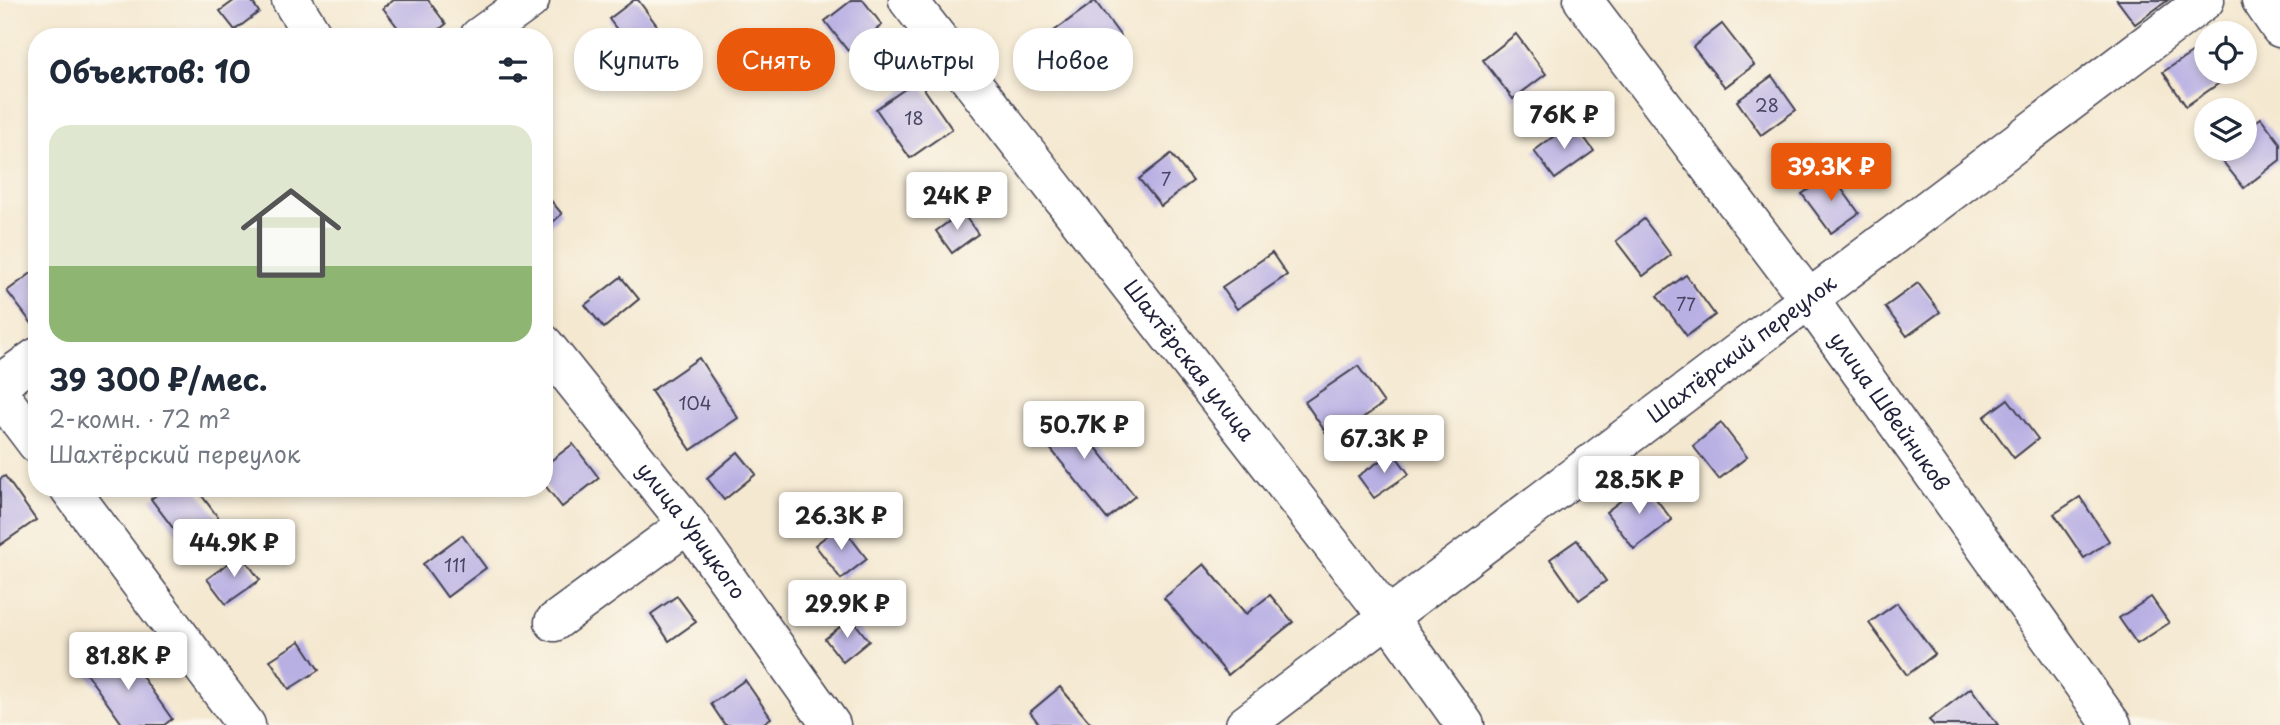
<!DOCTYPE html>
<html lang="ru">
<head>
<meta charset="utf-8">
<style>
  :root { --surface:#fff; --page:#f6f6f7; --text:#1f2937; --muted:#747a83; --accent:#ea580c }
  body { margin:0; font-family:"Playpen Sans",sans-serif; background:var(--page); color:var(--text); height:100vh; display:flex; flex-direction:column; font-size:26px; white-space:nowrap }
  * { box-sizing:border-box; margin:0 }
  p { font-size:23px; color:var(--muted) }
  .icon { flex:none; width:38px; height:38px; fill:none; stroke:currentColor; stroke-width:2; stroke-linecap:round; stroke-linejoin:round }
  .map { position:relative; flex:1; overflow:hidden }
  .side { position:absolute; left:28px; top:28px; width:525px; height:469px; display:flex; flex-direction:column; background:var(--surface); border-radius:28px; box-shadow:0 4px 10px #0003 }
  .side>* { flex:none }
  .hud { position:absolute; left:574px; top:28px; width:665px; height:63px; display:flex; gap:14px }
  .buttons { position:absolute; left:2194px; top:21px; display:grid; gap:14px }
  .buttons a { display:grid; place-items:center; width:63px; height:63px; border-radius:50%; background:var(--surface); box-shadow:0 4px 10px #0003; font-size:35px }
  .price { position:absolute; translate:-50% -60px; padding:0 16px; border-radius:7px; background:#fff; color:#222; font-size:23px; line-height:46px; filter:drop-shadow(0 2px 4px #0008) }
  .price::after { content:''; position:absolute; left:50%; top:42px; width:21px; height:16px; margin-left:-10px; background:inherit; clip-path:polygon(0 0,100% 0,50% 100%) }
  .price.current { background:var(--accent); color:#fff }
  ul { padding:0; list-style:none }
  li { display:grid; align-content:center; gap:14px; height:371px; padding:0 21px }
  li span { display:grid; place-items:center; height:217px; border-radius:21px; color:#555 }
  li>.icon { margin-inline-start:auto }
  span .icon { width:126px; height:126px; fill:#fffc; stroke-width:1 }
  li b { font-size:30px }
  h2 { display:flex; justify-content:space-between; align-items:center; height:84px; padding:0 21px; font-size:30px }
  .tag { padding:0 24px; border-radius:28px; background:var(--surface); box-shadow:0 4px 10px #0003; font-size:24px; line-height:63px }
  .tag.current { background:var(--accent); color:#fff }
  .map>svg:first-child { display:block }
  .building { fill:#b8afe3 }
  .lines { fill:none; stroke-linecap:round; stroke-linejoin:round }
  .minor-casing { stroke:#424051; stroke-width:41 }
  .minor { stroke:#fff; stroke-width:38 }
  .labels { text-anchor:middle; stroke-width:6; stroke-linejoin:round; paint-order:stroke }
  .number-label { font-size:18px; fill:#484565 }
  .street-label { font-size:21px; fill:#22223b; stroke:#fbf7ec }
</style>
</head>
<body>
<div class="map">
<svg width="2280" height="725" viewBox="0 0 2280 725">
  <rect width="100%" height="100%" fill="#fbf7ec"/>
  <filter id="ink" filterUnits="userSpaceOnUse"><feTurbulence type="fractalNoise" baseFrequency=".0143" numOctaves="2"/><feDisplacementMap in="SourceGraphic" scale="14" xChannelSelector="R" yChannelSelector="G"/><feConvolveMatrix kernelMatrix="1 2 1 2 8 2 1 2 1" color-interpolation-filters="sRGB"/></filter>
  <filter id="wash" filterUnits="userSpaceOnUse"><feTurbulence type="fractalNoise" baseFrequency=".00686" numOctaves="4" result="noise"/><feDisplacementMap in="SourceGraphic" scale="28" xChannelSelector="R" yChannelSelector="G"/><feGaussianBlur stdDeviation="1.57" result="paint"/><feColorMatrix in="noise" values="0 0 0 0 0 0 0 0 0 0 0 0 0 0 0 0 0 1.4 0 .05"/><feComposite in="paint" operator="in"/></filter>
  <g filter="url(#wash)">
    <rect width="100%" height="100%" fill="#f4e8d0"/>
    <g id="blocks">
      <g class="building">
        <path d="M 235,0 L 251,0 L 259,12 L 235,30 L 220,11 Z"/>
        <path d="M 394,0 L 428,0 L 446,24 L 430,37 L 405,37 L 383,8 Z"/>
        <path d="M 634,0 L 638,0 L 667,39 L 640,60 L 609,19 Z"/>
        <path d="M 852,0 L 863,0 L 882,25 L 848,51 L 825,21 Z"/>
        <path d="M 2117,0 L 2168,0 L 2135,24 Z"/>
        <path d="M 1095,1 L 1122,38 L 1067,79 L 1039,42 Z"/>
        <path d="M 1722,24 L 1754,65 L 1725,87 L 1693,47 Z"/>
        <path d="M 1516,34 L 1546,74 L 1513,99 L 1483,60 Z"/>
        <path d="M 2207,43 L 2207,72 L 2229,72 L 2231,75 L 2186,106 L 2163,72 Z"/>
        <path d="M 1772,76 L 1796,110 L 1761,135 L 1737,101 Z"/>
        <path d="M 918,80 L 952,129 L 910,158 L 876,109 Z"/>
        <path d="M 2261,118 L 2280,143 L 2280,160 L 2244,188 L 2216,153 L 2221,149 L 2245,149 L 2245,130 Z"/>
        <path d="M 1573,122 L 1594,151 L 1555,179 L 1534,151 Z"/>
        <path d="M 1171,154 L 1193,181 L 1161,206 L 1139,179 Z"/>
        <path d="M 1831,174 L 1859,213 L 1831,233 L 1802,194 Z"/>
        <path d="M 548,197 L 562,214 L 544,230 L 544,200 Z"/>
        <path d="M 962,212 L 978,234 L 952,253 L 936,231 Z"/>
        <path d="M 1644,219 L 1671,255 L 1643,276 L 1616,241 Z"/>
        <path d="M 1272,253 L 1287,275 L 1237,309 L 1222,287 Z"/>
        <path d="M 37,269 L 37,323 L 33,325 L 7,291 Z"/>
        <path d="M 1686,275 L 1715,315 L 1687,336 L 1657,296 Z"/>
        <path d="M 621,277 L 639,299 L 604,328 L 585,305 Z"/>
        <path d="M 1918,283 L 1940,312 L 1907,336 L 1885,307 Z"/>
        <path d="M 699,358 L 738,418 L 691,450 L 651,391 Z"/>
        <path d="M 1358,366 L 1384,403 L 1331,440 L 1305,402 Z"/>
        <path d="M 2008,399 L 2038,439 L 2014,458 L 1984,417 Z"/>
        <path d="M 1061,404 L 1135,496 L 1107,519 L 1033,427 Z"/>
        <path d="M 1721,423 L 1747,457 L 1719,479 L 1693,446 Z"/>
        <path d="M 573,444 L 599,478 L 562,507 L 544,484 L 544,466 Z"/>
        <path d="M 738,452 L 756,474 L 724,500 L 707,478 Z"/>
        <path d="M 1393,452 L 1409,474 L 1374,498 L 1358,476 Z"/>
        <path d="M 5,476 L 36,520 L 0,545 L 0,479 Z"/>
        <path d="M 1644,483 L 1672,520 L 1634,549 L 1606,512 Z"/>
        <path d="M 166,488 L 196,488 L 229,532 L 195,557 L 151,499 Z"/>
        <path d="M 2080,497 L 2109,541 L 2084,558 L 2054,514 Z"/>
        <path d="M 841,525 L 867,559 L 841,579 L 815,545 Z"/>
        <path d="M 462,535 L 486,568 L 447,597 L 423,564 Z"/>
        <path d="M 1577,540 L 1606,581 L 1579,600 L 1550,559 Z"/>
        <path d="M 241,554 L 260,580 L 226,604 L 207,579 Z"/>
        <path d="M 1204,564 L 1246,614 L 1270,595 L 1293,622 L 1228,675 L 1164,598 Z"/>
        <path d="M 677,596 L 696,622 L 669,641 L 651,614 Z"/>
        <path d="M 2151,597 L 2169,623 L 2137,644 L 2119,618 Z"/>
        <path d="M 1897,603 L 1935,654 L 1907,675 L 1869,623 Z"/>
        <path d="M 851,618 L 869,641 L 843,662 L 825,639 Z"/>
        <path d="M 300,641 L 319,670 L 289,689 L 270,660 Z"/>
        <path d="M 122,648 L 172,719 L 164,725 L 123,725 L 86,673 Z"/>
        <path d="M 745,680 L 771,718 L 761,725 L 725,725 L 711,704 Z"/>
        <path d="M 1060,687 L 1092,725 L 1040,725 L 1030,712 Z"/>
        <path d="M 1971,688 L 1998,725 L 1934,725 L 1929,720 Z"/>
      </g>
    </g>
  </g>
  <g filter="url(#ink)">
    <use href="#blocks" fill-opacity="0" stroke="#424051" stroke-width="2"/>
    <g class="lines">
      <defs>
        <g id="minor">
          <path d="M 291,0 L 314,37"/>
          <path id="s1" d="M 908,0 L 1388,617 L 1465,725"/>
          <path id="s2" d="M 1583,0 L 1808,298 L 2112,725"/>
          <path d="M 2261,0 L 2280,28"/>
          <path d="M 479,37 L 530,0"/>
          <path id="s3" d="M 544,344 L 688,524 L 831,725"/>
          <path d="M 0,383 L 37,357"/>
          <path d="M 0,395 L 37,444"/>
          <path d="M 69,488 L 246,725"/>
          <path d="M 554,622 L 688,524"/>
          <path id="s4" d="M 1245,725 L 2205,0"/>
        </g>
      </defs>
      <use href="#minor" class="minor-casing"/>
      <use href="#minor" class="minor"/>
    </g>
  </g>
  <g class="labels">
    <g class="number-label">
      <text x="1767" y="112">28</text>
      <text x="914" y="125">18</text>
      <text x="1166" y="186">7</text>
      <text x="1686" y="311">77</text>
      <text x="695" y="410">104</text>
      <text x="455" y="572">111</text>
    </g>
    <g class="street-label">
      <text dy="7" stroke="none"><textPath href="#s4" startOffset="623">Шахтёрский переулок</textPath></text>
      <text dy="7" stroke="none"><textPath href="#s1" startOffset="457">Шахтёрская улица</textPath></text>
      <text dy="7" stroke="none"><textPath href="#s2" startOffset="513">улица Швейников</textPath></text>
      <text dy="7" stroke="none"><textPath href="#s3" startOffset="238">улица Урицкого</textPath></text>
    </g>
  </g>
</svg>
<div class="buttons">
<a><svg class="icon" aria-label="locate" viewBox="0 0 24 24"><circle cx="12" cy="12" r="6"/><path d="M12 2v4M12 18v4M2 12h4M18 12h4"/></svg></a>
<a><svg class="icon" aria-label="layers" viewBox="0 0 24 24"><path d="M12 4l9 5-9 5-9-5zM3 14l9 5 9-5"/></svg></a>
</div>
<b class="price" style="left:1564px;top:151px">76K ₽</b>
<b class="price current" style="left:1831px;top:203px">39.3K ₽</b>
<b class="price" style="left:957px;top:232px">24K ₽</b>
<b class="price" style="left:1084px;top:461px">50.7K ₽</b>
<b class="price" style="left:1384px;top:475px">67.3K ₽</b>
<b class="price" style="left:1639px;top:516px">28.5K ₽</b>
<b class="price" style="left:841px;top:552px">26.3K ₽</b>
<b class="price" style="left:234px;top:579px">44.9K ₽</b>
<b class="price" style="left:847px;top:640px">29.9K ₽</b>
<b class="price" style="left:128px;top:692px">81.8K ₽</b>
<div class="hud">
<a class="tag">Купить</a>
<a class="tag current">Снять</a>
<a class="tag">Фильтры</a>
<a class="tag">Новое</a>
</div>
<section class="side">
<h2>Объектов: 10<svg class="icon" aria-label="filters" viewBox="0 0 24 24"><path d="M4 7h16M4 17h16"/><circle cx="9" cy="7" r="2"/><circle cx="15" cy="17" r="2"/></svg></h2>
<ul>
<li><span style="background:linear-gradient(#dfe7d0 65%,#8fb573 0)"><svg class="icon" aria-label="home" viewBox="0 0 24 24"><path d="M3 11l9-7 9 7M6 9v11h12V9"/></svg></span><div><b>39 300 ₽/мес.</b><p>2-комн. · 72 m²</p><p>Шахтёрский переулок</p></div></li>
</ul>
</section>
</div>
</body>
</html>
